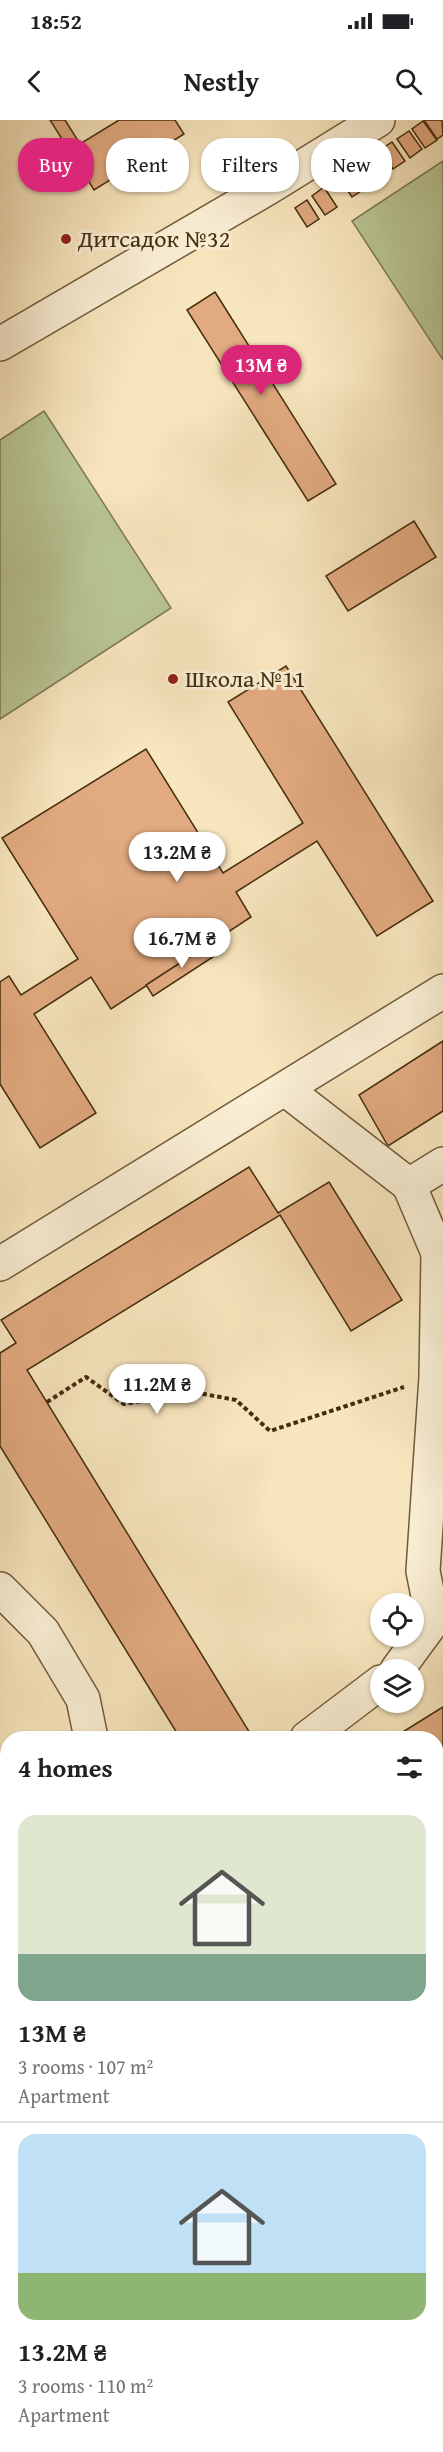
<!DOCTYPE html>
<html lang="en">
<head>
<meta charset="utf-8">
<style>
  :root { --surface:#fff; --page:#f2f2f2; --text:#202124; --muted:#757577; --line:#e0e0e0; --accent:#db2777 }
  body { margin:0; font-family:"Gentium Book Plus",serif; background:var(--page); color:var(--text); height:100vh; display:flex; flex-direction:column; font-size:22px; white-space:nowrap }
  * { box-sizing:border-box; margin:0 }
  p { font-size:20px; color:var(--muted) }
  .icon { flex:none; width:33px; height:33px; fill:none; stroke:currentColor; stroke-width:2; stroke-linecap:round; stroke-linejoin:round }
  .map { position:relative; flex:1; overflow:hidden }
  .panel { position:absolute; left:0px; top:1611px; width:444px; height:722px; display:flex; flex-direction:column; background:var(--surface); border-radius:24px 24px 0 0; box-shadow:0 2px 4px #0004 }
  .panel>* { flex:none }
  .banner { position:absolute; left:18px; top:18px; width:408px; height:54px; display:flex; gap:12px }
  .buttons { position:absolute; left:370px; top:1473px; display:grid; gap:12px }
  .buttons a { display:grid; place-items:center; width:54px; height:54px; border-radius:50%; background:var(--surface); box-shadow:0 2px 4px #0004; font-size:30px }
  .price { position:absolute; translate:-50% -51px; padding:0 14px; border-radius:21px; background:#fff; color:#222; font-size:20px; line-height:39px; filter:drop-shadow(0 2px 3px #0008) }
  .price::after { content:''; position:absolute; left:50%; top:36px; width:18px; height:14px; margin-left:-9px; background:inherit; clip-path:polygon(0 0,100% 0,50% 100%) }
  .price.on { background:var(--accent); color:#fff }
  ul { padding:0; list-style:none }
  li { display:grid; align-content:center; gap:12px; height:318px; padding:0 18px }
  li+li { border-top:2px solid var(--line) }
  li span { display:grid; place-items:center; height:186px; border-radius:18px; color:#555 }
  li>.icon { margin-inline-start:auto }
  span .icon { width:108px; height:108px; fill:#fffc; stroke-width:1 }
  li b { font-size:26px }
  h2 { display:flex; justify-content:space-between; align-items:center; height:72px; padding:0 18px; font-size:26px }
  .tag { padding:0 21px; border-radius:24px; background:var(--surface); box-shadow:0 2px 4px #0004; font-size:21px; line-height:54px }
  .tag.on { background:var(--accent); color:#fff }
  .status { display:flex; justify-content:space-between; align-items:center; height:42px; padding:0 30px; background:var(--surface); direction:ltr }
  .status svg { height:16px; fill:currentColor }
  header { display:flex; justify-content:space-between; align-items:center; height:78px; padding:0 18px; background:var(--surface); font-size:27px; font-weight:700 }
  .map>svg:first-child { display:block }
  .green { fill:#b9c695; stroke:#7e7a52; stroke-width:1.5 }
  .building { fill:#e2aa80; stroke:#442d0e; stroke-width:1.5 }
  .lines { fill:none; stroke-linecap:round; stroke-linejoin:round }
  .minor-casing { stroke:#715b3a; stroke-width:36 }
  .path { stroke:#442d0e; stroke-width:4; stroke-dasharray:4.5 3; stroke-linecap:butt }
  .minor { stroke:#faefd5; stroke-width:33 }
  .poi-dot { fill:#8f2418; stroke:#faefd5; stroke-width:2 }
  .labels { text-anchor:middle; stroke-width:6; stroke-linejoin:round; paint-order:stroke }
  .poi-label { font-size:24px; fill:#442d0e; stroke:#faefd5; text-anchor:start }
</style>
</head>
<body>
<div class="status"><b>18:52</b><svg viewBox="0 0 49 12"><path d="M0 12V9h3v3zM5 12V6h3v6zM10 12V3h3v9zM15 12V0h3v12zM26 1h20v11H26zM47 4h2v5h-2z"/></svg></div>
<header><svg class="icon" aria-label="back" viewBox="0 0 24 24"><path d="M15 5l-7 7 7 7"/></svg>Nestly<svg class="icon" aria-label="search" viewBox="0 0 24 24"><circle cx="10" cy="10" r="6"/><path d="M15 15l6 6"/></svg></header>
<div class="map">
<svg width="443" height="2332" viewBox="0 0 443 2332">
  <rect width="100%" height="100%" fill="#f8e6be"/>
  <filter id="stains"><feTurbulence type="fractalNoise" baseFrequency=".00333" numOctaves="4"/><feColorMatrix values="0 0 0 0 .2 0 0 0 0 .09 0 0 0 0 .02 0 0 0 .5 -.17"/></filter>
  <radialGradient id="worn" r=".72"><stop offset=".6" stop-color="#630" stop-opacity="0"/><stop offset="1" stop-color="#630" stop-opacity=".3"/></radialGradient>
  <g class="green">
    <path d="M 443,41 L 443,240 L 352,101 Z"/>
    <path d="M 44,291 L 171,488 L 0,599 L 0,320 Z"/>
    <path d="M 0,2246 L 7,2258 L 8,2325 L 37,2325 L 26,2332 L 0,2332 Z"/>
  </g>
  <g class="building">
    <path d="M 50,0 L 65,0 L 80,24 L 119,0 L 175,0 L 184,14 L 94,70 Z"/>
    <path d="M 424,0 L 442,0 L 443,15 L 437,19 Z"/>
    <path d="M 423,1 L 437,20 L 425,28 L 412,9 Z"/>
    <path d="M 409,11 L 422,29 L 410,38 L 397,19 Z"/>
    <path d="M 392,22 L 405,41 L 393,49 L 380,30 Z"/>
    <path d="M 376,34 L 389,53 L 377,61 L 364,42 Z"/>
    <path d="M 351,50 L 364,69 L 352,77 L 339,58 Z"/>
    <path d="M 324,67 L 337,87 L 325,95 L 312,76 Z"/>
    <path d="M 307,80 L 319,99 L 307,107 L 295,88 Z"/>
    <path d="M 215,172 L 336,364 L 308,381 L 187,190 Z"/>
    <path d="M 414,401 L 436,437 L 348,491 L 326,456 Z"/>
    <path d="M 286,546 L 433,781 L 377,816 L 317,721 L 236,772 L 251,797 L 111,889 L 91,857 L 34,894 L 96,993 L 40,1028 L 0,964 L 0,862 L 9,856 L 21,875 L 78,839 L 2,718 L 146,629 L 223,753 L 303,703 L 228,582 Z"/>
    <path d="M 212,822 L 219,833 L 153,876 L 146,865 Z"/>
    <path d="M 443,921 L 443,991 L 388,1026 L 359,975 Z"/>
    <path d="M 249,1047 L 278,1093 L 329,1062 L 402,1180 L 351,1211 L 280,1095 L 27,1250 L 253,1618 L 180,1618 L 0,1326 L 0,1233 L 16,1223 L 1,1200 Z"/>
    <path d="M 443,1587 L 443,1658 L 436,1662 L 436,1618 L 393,1618 Z"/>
    <path d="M 0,2003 L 8,2014 L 8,2120 L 0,2108 Z"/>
    <path d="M 443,2030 L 443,2093 L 436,2083 L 436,2034 Z"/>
    <path d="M 443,2156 L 443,2226 L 436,2230 L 436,2160 Z"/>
    <path d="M 141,2325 L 291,2325 L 280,2332 L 145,2332 Z"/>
  </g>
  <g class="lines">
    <defs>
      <g id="minor">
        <path d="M 0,224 L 268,68 L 378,0"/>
        <path d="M 285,969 L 409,1065 L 443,1044"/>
        <path d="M 0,1144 L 443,871"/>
        <path d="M 0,1469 L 43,1512 L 83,1579 L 91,1618"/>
        <path d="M 397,1550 L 433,1501 L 423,1451 L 436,1257 L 438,1133 L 409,1065"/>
        <path d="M 307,1618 L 381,1562"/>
        <path d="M 436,1722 L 443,1718"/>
        <path d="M 436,1868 L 443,1864"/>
        <path d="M 0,2190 L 8,2202"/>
        <path d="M 72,2332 L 78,2325"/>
        <path d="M 441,2332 L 443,2330"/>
      </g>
    </defs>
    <use href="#minor" class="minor-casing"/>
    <g class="path">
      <path d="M 47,1282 L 86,1257 L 124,1284 L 193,1272 L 236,1280 L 270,1311 L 404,1267"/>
      <path d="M 0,1881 L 8,1889"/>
      <path d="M 436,2115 L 443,2124"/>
    </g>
    <use href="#minor" class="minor"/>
  </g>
  <g class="poi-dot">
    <circle cx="66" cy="119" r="6"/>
    <circle cx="173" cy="559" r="6"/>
  </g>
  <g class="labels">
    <g class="poi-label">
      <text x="78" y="127">Дитсадок №32</text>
      <text x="185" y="567">Школа №11</text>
    </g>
  </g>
  <rect width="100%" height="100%" filter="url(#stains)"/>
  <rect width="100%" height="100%" fill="url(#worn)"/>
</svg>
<div class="buttons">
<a><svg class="icon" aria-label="locate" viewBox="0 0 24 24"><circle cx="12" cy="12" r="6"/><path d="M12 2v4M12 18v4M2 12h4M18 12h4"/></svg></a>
<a><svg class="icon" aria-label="layers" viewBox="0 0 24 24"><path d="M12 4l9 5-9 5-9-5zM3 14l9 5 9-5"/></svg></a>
</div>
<b class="price on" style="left:261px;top:276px">13M ₴</b>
<b class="price" style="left:177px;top:763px">13.2M ₴</b>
<b class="price" style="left:182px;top:849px">16.7M ₴</b>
<b class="price" style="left:157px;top:1295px">11.2M ₴</b>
<div class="banner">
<a class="tag on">Buy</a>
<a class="tag">Rent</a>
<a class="tag">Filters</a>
<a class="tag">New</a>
</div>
<section class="panel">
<h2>4 homes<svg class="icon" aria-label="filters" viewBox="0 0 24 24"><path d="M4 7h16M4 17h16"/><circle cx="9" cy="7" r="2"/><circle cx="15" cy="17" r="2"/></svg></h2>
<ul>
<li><span style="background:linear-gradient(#dfe7d0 75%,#7fa58c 0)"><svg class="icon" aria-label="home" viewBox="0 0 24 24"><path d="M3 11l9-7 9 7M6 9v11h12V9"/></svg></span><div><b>13M ₴</b><p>3 rooms · 107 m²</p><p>Apartment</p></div></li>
<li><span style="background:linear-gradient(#bfe0f5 75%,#8fb573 0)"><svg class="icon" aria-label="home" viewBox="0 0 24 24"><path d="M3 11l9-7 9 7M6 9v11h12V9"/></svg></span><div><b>13.2M ₴</b><p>3 rooms · 110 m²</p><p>Apartment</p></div></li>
</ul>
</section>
</div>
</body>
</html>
